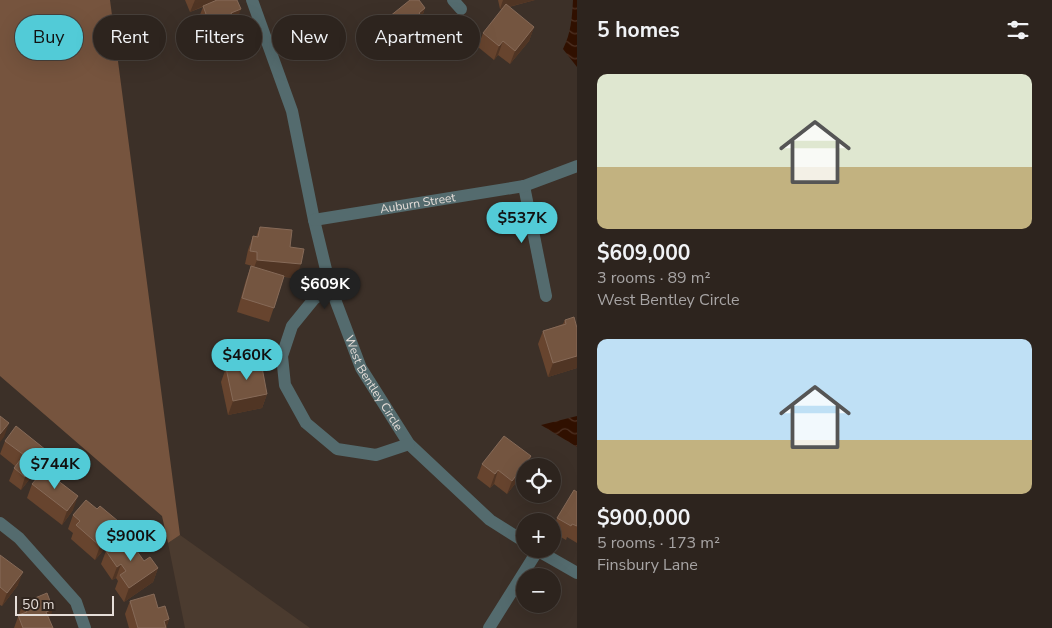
<!DOCTYPE html>
<html lang="en">
<head>
<meta charset="utf-8">
<style>
  :root { --surface:#2d241e; --page:#39302b; --text:#f1f3f6; --muted:#a7a4a4; --line:#48413c; --accent:#52cbd7 }
  body { margin:0; font-family:"Nunito Sans",sans-serif; background:var(--page); color:var(--text); height:100vh; display:flex; flex-direction:column; font-size:19px; white-space:nowrap }
  * { box-sizing:border-box; margin:0 }
  p { font-size:16px; color:var(--muted) }
  .icon { flex:none; width:28px; height:28px; fill:none; stroke:currentColor; stroke-width:2; stroke-linecap:round; stroke-linejoin:round }
  .map { position:relative; flex:1; overflow:hidden }
  .panel { display:flex; flex-direction:column; background:var(--surface); width:475px }
  .panel>* { flex:none }
  .hud { position:absolute; left:15px; top:15px; width:475px; height:45px; display:flex; gap:10px }
  .buttons { position:absolute; left:516px; top:458px; display:grid; gap:10px }
  .buttons a { display:grid; place-items:center; width:45px; height:45px; border-radius:50%; background:var(--surface); box-shadow:0 5px 20px #0002,0 0 0 1px var(--line); font-size:25px }
  .scale { position:absolute; left:15px; bottom:12px; width:99px; box-sizing:border-box; padding-left:5px; border:2px solid #e5ddd8; border-top:0; font-size:14px; line-height:18px; white-space:nowrap; color:#e5ddd8; -webkit-text-stroke:4px #31261f; paint-order:stroke }
  .price { position:absolute; translate:-50% -42px; padding:0 11px; border-radius:18px; background:var(--accent); color:#111; font-size:16px; line-height:32px; filter:drop-shadow(0 1px 2px #0008) }
  .price::after { content:''; position:absolute; left:50%; top:30px; width:15px; height:11px; margin-left:-8px; background:inherit; clip-path:polygon(0 0,100% 0,50% 100%) }
  .price.active { background:#222; color:#fff }
  ul { padding:0; list-style:none }
  li { display:grid; align-content:center; gap:10px; height:265px; padding:0 20px }
  li span { display:grid; place-items:center; height:155px; border-radius:10px; color:#555 }
  li>.icon { margin-inline-start:auto }
  span .icon { width:90px; height:90px; fill:#fffc; stroke-width:1 }
  li b { font-size:21px }
  h2 { display:flex; justify-content:space-between; align-items:center; height:60px; padding:0 20px; font-size:21px }
  .tag { padding:0 18px; border-radius:22px; background:var(--surface); box-shadow:0 5px 20px #0002,0 0 0 1px var(--line); font-size:18px; line-height:45px }
  .tag.active { background:var(--accent); color:#111 }
  main { display:flex; flex:1; min-height:0 }
  .map>svg:first-child { display:block }
  .built { fill:#4b3b2f }
  .grass { fill:#76543e }
  .water { fill:url(#water-waves) }
  .lines { fill:none; stroke-linecap:round; stroke-linejoin:round }
  .street { stroke:#546b6e; stroke-width:12 }
  .wall { fill:#67442e }
  .shaded-wall { fill:#503524 }
  .building { fill:#745540; stroke:#866a58 }
  .labels { text-anchor:middle; stroke-width:4.5; stroke-linejoin:round; paint-order:stroke }
  .street-label { font-size:12px; fill:#e5ddd8; stroke:#31261f }
</style>
</head>
<body>
<main>
<div class="map">
<svg width="577" height="628" viewBox="0 0 577 628">
  <defs>
    <pattern id="water-waves" width="16" height="10" patternUnits="userSpaceOnUse" patternTransform="scale(1.25)"><rect width="16" height="10" fill="#301000"/><path d="M0 5q4-4 8 0t8 0" fill="none" stroke="#4e3224"/></pattern>
  </defs>
  <rect width="100%" height="100%" fill="#3c3028"/>
  <path class="built" d="M 180,535 L 310,628 L 185,628 L 168,543 Z"/>
  <path class="grass" d="M 0,0 L 110,0 L 180,535 L 168,543 L 162,516 L 0,376 Z"/>
  <g class="water">
    <path d="M 573,0 L 577,0 L 577,67 L 563,49 C 571,33 572,18 573,0 Z"/>
    <path d="M 577,416 L 577,447 L 541,425 Z"/>
  </g>
  <g class="lines">
    <g class="street">
      <path id="s1" d="M 252,0 L 292,111 L 314,220 L 330,286 L 361,368 L 409,444 L 490,520 L 525,542"/>
      <path d="M 453,0 L 461,9"/>
      <path d="M 524,186 L 546,296"/>
      <path id="s2" d="M 314,220 L 524,186 L 577,166"/>
      <path d="M 330,286 L 314,299 L 292,326 L 282,356 L 285,385 L 306,423 L 337,449 L 376,455 L 409,444"/>
      <path d="M 0,523 L 19,538 L 76,602 L 85,628"/>
      <path d="M 535,549 L 577,573"/>
      <path d="M 489,628 L 538,550"/>
    </g>
  </g>
  <g class="wall">
    <path d="M 185,0 L 237,0 L 235,22 L 238,27 L 233,41 L 211,51 L 204,36 L 198,39 L 194,30 L 203,7 L 190,12 Z"/>
    <path d="M 498,0 L 535,0 L 509,7 L 534,27 L 529,41 L 510,64 L 498,55 L 494,60 L 478,47 L 483,33 L 503,9 L 500,9 Z"/>
    <path d="M 425,8 L 422,17 L 430,26 L 425,40 L 400,60 L 379,34 L 384,21 Z"/>
    <path d="M 260,227 L 290,247 L 296,278 L 284,277 L 269,322 L 237,312 L 246,280 L 251,266 L 252,267 L 252,266 L 245,264 L 248,250 L 253,236 L 256,237 Z"/>
    <path d="M 565,320 L 577,328 L 577,368 L 548,377 L 538,344 L 543,331 L 563,324 Z"/>
    <path d="M 226,368 L 267,394 L 262,408 L 228,415 L 221,382 Z"/>
    <path d="M 5,441 L 46,450 L 42,463 L 21,490 L 9,481 L 15,466 L 0,454 Z"/>
    <path d="M 531,456 L 527,466 L 525,466 L 525,471 L 507,494 L 494,484 L 490,488 L 477,478 L 482,464 Z"/>
    <path d="M 32,484 L 73,510 L 62,525 L 27,498 Z"/>
    <path d="M 577,492 L 577,543 L 567,537 L 566,540 L 552,532 L 557,518 Z"/>
    <path d="M 97,509 L 118,521 L 113,534 L 107,541 L 105,548 L 95,560 L 71,539 L 73,533 L 68,529 L 73,515 Z"/>
    <path d="M 106,551 L 144,561 L 158,568 L 153,582 L 124,602 L 115,589 L 118,581 L 116,578 L 112,580 L 101,564 Z"/>
    <path d="M 0,555 L 18,585 L 2,606 L 0,605 Z"/>
    <path d="M 130,601 L 158,608 L 169,619 L 166,628 L 129,628 L 125,614 Z"/>
    <path d="M 23,603 L 49,619 L 53,628 L 14,628 Z"/>
  </g>
  <g class="shaded-wall">
    <path d="M 195,0 L 217,0 L 190,12 Z"/>
    <path d="M 503,0 L 535,0 L 500,9 Z"/>
    <path d="M 425,8 L 420,21 L 419,13 Z"/>
    <path d="M 241,9 L 236,22 L 226,26 L 231,13 Z"/>
    <path d="M 209,22 L 204,36 L 198,39 L 203,25 Z"/>
    <path d="M 430,26 L 425,40 L 400,60 L 405,46 Z"/>
    <path d="M 238,27 L 233,41 L 211,51 L 215,37 Z"/>
    <path d="M 534,27 L 529,41 L 510,64 L 515,51 Z"/>
    <path d="M 503,41 L 498,55 L 494,60 L 499,46 Z"/>
    <path d="M 257,260 L 301,264 L 296,278 L 252,273 Z"/>
    <path d="M 577,356 L 577,368 L 548,377 L 553,363 Z"/>
    <path d="M 267,394 L 262,408 L 228,415 L 233,401 Z"/>
    <path d="M 9,423 L 4,437 L 0,442 L 0,434 Z"/>
    <path d="M 46,450 L 42,463 L 21,490 L 25,477 Z"/>
    <path d="M 531,456 L 527,466 L 525,466 L 525,471 L 507,494 L 512,481 Z"/>
    <path d="M 498,470 L 494,484 L 490,488 L 495,474 Z"/>
    <path d="M 78,496 L 73,510 L 62,525 L 67,511 Z"/>
    <path d="M 118,521 L 113,534 L 107,541 L 105,548 L 95,560 L 100,546 L 108,533 Z"/>
    <path d="M 121,564 L 116,578 L 112,580 L 117,567 Z"/>
    <path d="M 158,568 L 153,582 L 124,602 L 129,588 Z"/>
    <path d="M 23,572 L 18,585 L 2,606 L 7,593 Z"/>
    <path d="M 53,609 L 48,623 L 46,612 Z"/>
    <path d="M 169,619 L 166,628 L 164,621 Z"/>
  </g>
  <g class="building">
    <path d="M 217,0 L 237,0 L 241,9 L 231,13 L 238,27 L 215,37 L 209,22 L 203,25 L 199,17 L 206,14 L 203,6 Z"/>
    <path d="M 410,0 L 419,0 L 425,8 L 419,13 L 430,26 L 405,46 L 384,21 Z"/>
    <path d="M 506,4 L 534,27 L 515,51 L 503,41 L 499,46 L 483,33 Z"/>
    <path d="M 260,227 L 292,230 L 290,247 L 304,249 L 301,264 L 257,260 L 257,252 L 250,251 L 253,236 L 258,237 Z"/>
    <path d="M 251,266 L 284,276 L 274,308 L 242,298 Z"/>
    <path d="M 574,317 L 577,328 L 577,356 L 553,363 L 543,331 L 566,324 L 565,320 Z"/>
    <path d="M 261,362 L 267,394 L 233,401 L 226,368 Z"/>
    <path d="M 0,416 L 9,423 L 0,434 Z"/>
    <path d="M 16,426 L 46,450 L 25,477 L 14,468 L 24,455 L 5,441 Z"/>
    <path d="M 504,436 L 531,456 L 512,481 L 498,470 L 495,474 L 482,464 Z"/>
    <path d="M 44,470 L 78,496 L 67,511 L 32,484 Z"/>
    <path d="M 574,490 L 577,492 L 577,526 L 572,524 L 571,526 L 557,518 Z"/>
    <path d="M 86,500 L 97,509 L 100,506 L 118,521 L 108,533 L 110,534 L 100,546 L 76,525 L 80,521 L 73,515 Z"/>
    <path d="M 126,536 L 144,561 L 150,557 L 158,568 L 129,588 L 120,575 L 126,571 L 121,564 L 117,567 L 106,551 Z"/>
    <path d="M 0,555 L 23,572 L 7,593 L 0,587 Z"/>
    <path d="M 47,593 L 53,609 L 46,612 L 53,628 L 23,628 L 18,615 L 27,612 L 23,603 Z"/>
    <path d="M 154,594 L 158,608 L 165,606 L 169,619 L 164,621 L 166,628 L 138,628 L 130,601 Z"/>
  </g>
  <g class="labels">
    <g class="street-label">
      <text dy="4" stroke="none"><textPath href="#s2" startOffset="105">Auburn Street</textPath></text>
      <text dy="4" stroke="none"><textPath href="#s1" startOffset="404">West Bentley Circle</textPath></text>
    </g>
  </g>
</svg>
<div class="buttons">
<a><svg class="icon" aria-label="locate" viewBox="0 0 24 24"><circle cx="12" cy="12" r="6"/><path d="M12 2v4M12 18v4M2 12h4M18 12h4"/></svg></a>
<a>+</a>
<a>−</a>
</div>
<div class="scale">50 m</div>
<b class="price" style="left:522px;top:244px">$537K</b>
<b class="price active" style="left:325px;top:310px">$609K</b>
<b class="price" style="left:247px;top:381px">$460K</b>
<b class="price" style="left:55px;top:490px">$744K</b>
<b class="price" style="left:131px;top:562px">$900K</b>
<div class="hud">
<a class="tag active">Buy</a>
<a class="tag">Rent</a>
<a class="tag">Filters</a>
<a class="tag">New</a>
<a class="tag">Apartment</a>
</div>
</div>
<section class="panel">
<h2>5 homes<svg class="icon" aria-label="filters" viewBox="0 0 24 24"><path d="M4 7h16M4 17h16"/><circle cx="9" cy="7" r="2"/><circle cx="15" cy="17" r="2"/></svg></h2>
<ul>
<li><span style="background:linear-gradient(#dfe7d0 60%,#c2b280 0)"><svg class="icon" aria-label="home" viewBox="0 0 24 24"><path d="M3 11l9-7 9 7M6 9v11h12V9"/></svg></span><div><b>$609,000</b><p>3 rooms · 89 m²</p><p>West Bentley Circle</p></div></li>
<li><span style="background:linear-gradient(#bfe0f5 65%,#c2b280 0)"><svg class="icon" aria-label="home" viewBox="0 0 24 24"><path d="M3 11l9-7 9 7M6 9v11h12V9"/></svg></span><div><b>$900,000</b><p>5 rooms · 173 m²</p><p>Finsbury Lane</p></div></li>
</ul>
</section>
</main>
</body>
</html>
